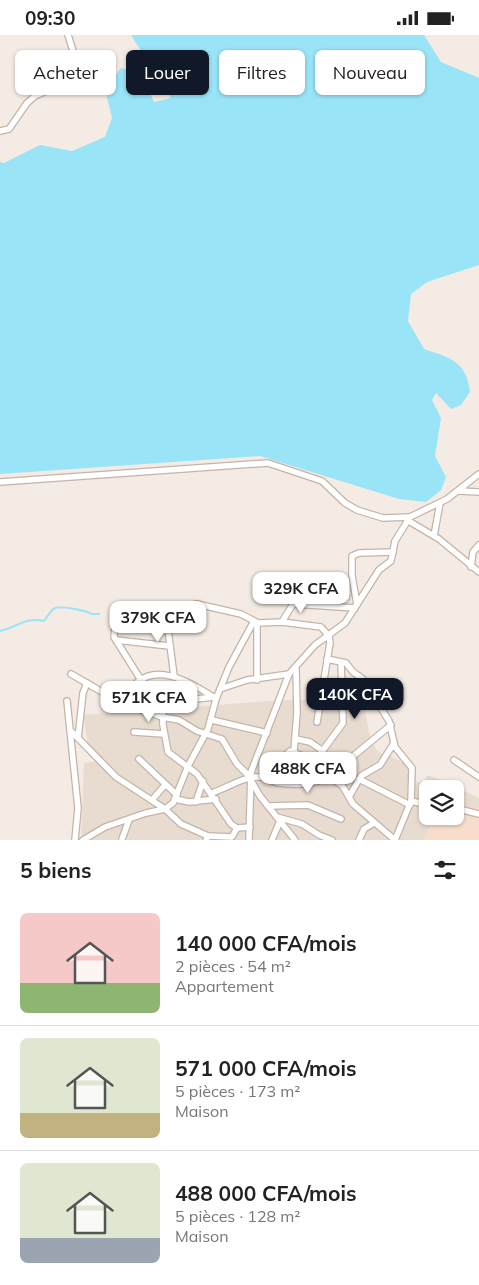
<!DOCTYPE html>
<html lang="fr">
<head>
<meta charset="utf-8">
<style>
  :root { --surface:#fff; --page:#f2f2f2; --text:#222; --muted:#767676; --line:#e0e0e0; --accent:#111827 }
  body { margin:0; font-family:Mulish,sans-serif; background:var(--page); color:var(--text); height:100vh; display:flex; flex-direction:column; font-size:19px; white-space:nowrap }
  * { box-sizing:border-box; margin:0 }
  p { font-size:16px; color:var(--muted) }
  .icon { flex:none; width:28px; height:28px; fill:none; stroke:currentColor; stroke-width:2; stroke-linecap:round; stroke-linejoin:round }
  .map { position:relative; height:805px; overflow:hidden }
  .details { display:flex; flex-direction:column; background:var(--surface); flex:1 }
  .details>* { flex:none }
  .banner { position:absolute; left:15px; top:15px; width:450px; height:45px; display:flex; gap:10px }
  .buttons { position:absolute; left:419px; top:745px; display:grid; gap:10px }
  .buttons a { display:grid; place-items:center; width:45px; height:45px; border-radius:8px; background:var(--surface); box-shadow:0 1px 4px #0004; font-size:25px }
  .price { position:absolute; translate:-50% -42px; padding:0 11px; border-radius:10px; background:#fff; color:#222; font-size:16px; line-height:32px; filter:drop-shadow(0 1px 2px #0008) }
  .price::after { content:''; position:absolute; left:50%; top:30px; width:15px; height:11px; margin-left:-8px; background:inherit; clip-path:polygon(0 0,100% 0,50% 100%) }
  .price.current { background:var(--accent); color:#fff }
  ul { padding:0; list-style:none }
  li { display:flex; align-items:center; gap:15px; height:125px; padding:0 20px }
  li+li { border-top:1px solid var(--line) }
  li span { display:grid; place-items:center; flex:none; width:140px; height:100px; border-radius:8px; color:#555 }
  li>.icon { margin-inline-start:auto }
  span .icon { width:60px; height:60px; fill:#fffc; stroke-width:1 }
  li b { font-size:21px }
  h2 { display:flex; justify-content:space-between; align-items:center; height:60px; padding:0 20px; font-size:21px }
  .tag { padding:0 18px; border-radius:8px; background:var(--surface); box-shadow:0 1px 4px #0004; font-size:18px; line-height:45px }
  .tag.current { background:var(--accent); color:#fff }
  .status { display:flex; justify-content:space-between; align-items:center; height:35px; padding:0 25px; background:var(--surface); direction:ltr }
  .status svg { height:14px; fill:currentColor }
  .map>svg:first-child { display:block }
  .residential { fill:#e8dcd1 }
  .commercial { fill:#f8ddcc }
  .water { fill:#99e4f7 }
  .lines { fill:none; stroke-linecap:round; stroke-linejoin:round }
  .stream { stroke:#99e4f7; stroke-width:2 }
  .street-casing { stroke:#c3b4a8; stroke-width:8 }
  .street { stroke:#fff; stroke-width:5.5 }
</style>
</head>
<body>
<div class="status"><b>09:30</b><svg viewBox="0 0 49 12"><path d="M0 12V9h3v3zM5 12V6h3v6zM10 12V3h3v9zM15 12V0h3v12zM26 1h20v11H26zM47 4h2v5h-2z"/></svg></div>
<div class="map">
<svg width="479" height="805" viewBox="0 0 479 805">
  <rect width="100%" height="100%" fill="#f4ece4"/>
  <path class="residential" d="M 362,663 L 371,705 L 377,715 L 383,720 L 384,718 L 410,731 L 412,746 L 424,748 L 427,740 L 441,745 L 479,763 L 479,773 L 455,772 L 455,754 L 428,754 L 428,781 L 436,781 L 424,805 L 81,805 L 84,728 L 93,727 L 97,722 L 89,715 L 83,680 L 269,666 Z"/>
  <path class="commercial" d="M 455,772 L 479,773 L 479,805 L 424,805 L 436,781 L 455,781 Z"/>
  <path class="water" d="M 131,0 L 424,0 L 441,27 L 479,43 L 479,230 L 427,247 L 411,259 L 408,286 L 424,314 C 451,323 466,326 470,357 L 461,370 L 451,374 L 436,358 L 432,365 L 441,383 L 435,421 L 446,442 L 441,455 L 426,467 L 399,464 L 260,421 L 0,439 L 0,127 L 4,128 L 40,110 L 72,116 L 105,102 L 112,83 L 105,54 L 121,33 L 141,39 L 154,67 L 171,63 Z"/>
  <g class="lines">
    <path class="stream" d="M 0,596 C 18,592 24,582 44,586 C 47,582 51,575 55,573 C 60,571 87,575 91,579 L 99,579"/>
    <defs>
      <g id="street">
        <path d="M 0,96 L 9,94 L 27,68 L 35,61 L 73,44 L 78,32 L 68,0"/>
        <path d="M 0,447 L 268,428 L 322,446 L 345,468 L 357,475 L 383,483 L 410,482"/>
        <path d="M 459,456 L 479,457"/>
        <path d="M 407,485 L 439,504 L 479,537"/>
        <path d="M 434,501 L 440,468"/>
        <path d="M 471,532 L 473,517 L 479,510"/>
        <path d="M 357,569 L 352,541 L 352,521 L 359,518 L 393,517"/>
        <path d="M 169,576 L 167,587 L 174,641"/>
        <path d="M 282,587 L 293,569 L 355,573"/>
        <path d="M 116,605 L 169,611"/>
        <path d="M 71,639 L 123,669 L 162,682 L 179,685 L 197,696 L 222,704 L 237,729 L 248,740 L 260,761 L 295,805"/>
        <path d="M 257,645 L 257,588"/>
        <path d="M 220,654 L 247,645 L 289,639"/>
        <path d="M 67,666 L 78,773 L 75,805"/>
        <path d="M 161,668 L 214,662"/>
        <path d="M 123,669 C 142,620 184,642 216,664"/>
        <path d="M 212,685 L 267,698"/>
        <path d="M 72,697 L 116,742 L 165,774 L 181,789 L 208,801"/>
        <path d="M 134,697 L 164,699"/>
        <path d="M 78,703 L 83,658 L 87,648"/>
        <path d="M 296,704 L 310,707 L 323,716"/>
        <path d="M 294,716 L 297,677 L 296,634"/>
        <path d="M 139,724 L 177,760"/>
        <path d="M 454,725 L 479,742"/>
        <path d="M 315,726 L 343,688 L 341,627"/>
        <path d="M 359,744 L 410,770"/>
        <path d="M 278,748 L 285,721 L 290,716 L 315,726 L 328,742"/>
        <path d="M 340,749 L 352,722 L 391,690"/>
        <path d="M 212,758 C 227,753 244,741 260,742 C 265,742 270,746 275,747 C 291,751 314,750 328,742 L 342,750 L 353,769 L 395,805 L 411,766 L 412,733 L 395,712 L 389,686 L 363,644 L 353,637 L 346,628 L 327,624"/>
        <path d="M 349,762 L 361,741 L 380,730 L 394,708"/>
        <path d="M 175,764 L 189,767 L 216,764"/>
        <path d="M 152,765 L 165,750"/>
        <path d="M 411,766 L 428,770"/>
        <path d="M 196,767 L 203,746"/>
        <path d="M 268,771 L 308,770 L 341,784"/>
        <path d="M 455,773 L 479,779"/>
        <path d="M 277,782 L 302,789 L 319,800 L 332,805"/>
        <path d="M 250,792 L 237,793 L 231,789 L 197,739 L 168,717 L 163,690 L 162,669 L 141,645 L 114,602 L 115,592 L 131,577 L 173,575 L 197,569 L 241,579 L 258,588 L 282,587 L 321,592 L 329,601 L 330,608 L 317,687"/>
        <path d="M 122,804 L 129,785"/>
        <path d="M 83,805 L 105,792 L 146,778 L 165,774 L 173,768 L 188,731 L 208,694 L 216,664 L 229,632 L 254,586"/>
        <path d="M 206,805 L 208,801 L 232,802 L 237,793"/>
        <path d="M 249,805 L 251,737 L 289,639 L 315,610 L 345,588 L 379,535 L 391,526 L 395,506 L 410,482 L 447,464 L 479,439"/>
        <path d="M 272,805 L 280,786"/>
        <path d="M 359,805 L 364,794 L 374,788"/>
      </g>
    </defs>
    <use href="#street" class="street-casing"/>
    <use href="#street" class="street"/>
  </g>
</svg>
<div class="buttons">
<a><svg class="icon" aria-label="layers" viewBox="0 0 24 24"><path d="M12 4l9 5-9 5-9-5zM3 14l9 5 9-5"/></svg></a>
</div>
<b class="price" style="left:301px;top:579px">329K CFA</b>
<b class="price" style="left:158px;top:608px">379K CFA</b>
<b class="price current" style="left:355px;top:685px">140K CFA</b>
<b class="price" style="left:149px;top:688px">571K CFA</b>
<b class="price" style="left:308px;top:759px">488K CFA</b>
<div class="banner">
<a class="tag">Acheter</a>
<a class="tag current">Louer</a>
<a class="tag">Filtres</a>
<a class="tag">Nouveau</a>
</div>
</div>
<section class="details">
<h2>5 biens<svg class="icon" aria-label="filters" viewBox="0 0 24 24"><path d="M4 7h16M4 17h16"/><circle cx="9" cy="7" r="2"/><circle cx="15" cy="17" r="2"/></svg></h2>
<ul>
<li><span style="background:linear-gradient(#f6c9c9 70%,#8fb573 0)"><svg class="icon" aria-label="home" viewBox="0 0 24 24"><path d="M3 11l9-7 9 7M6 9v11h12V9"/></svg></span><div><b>140 000 CFA/mois</b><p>2 pièces · 54 m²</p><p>Appartement</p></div></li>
<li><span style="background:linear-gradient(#dfe7d0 75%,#c2b280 0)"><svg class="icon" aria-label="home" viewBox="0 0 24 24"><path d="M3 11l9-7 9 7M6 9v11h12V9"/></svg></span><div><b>571 000 CFA/mois</b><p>5 pièces · 173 m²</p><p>Maison</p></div></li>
<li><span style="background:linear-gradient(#dfe7d0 75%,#9aa5b1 0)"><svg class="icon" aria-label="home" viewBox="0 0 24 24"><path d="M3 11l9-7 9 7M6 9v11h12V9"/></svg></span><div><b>488 000 CFA/mois</b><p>5 pièces · 128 m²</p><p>Maison</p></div></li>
</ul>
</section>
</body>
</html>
